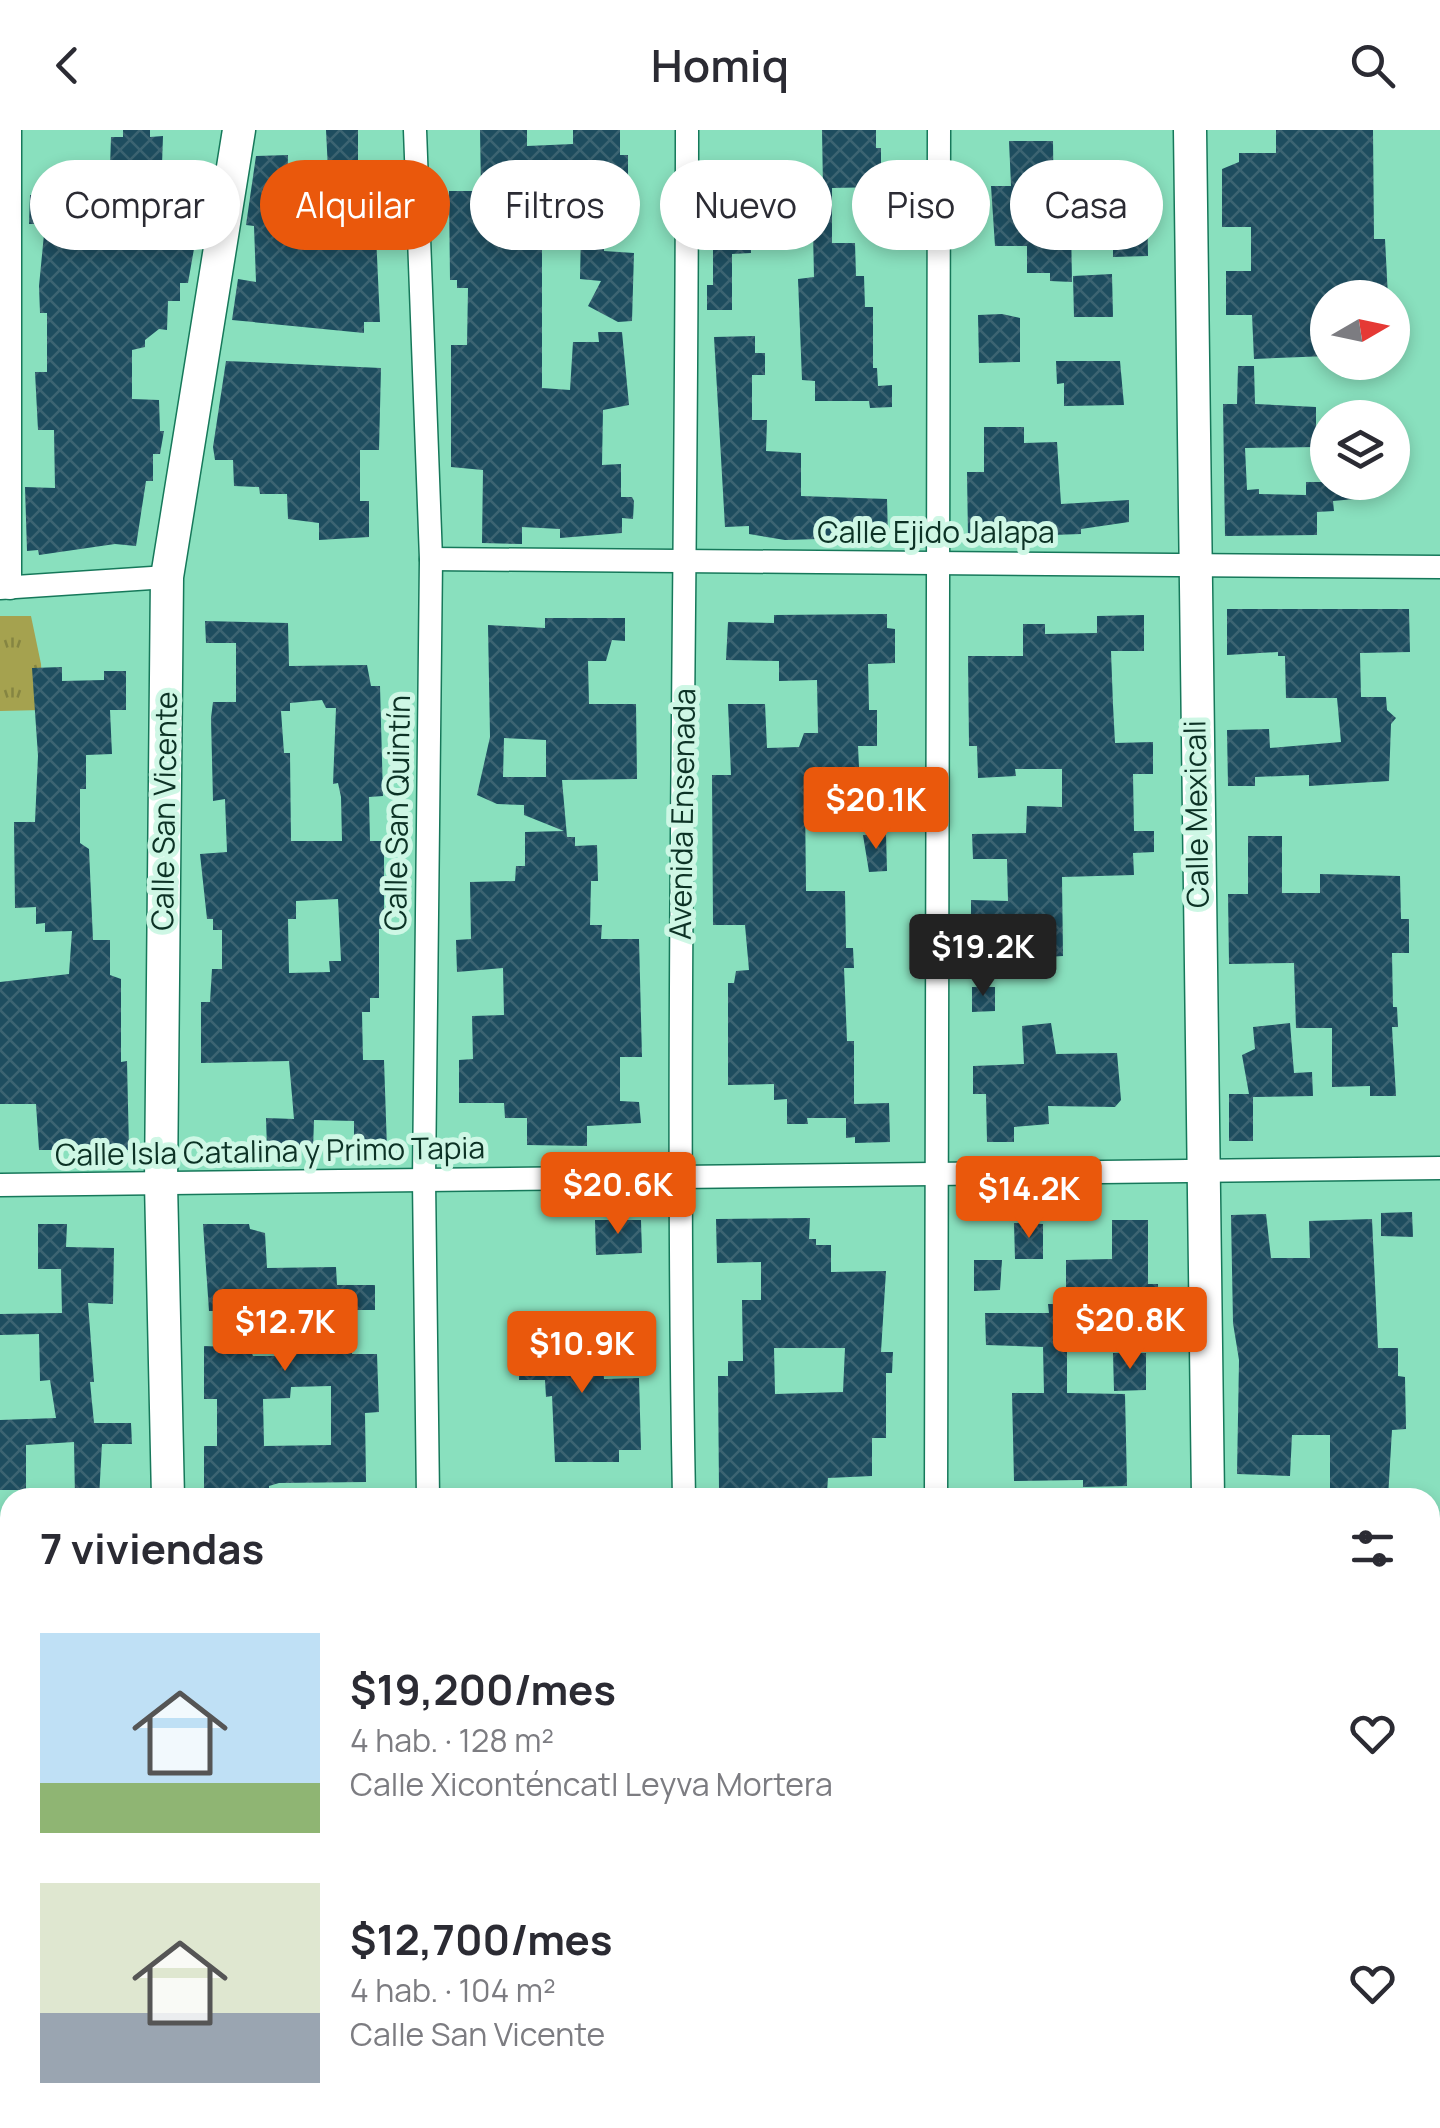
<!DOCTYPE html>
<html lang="es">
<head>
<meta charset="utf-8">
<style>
  :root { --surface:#fff; --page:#f7f7f7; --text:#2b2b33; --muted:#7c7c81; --accent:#ea580c }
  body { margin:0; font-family:Manrope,sans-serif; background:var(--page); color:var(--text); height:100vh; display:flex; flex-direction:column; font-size:38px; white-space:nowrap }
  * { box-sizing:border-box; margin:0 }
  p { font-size:32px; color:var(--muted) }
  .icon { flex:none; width:55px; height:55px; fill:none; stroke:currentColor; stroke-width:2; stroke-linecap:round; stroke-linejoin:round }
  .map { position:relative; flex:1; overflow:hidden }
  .panel { position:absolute; left:0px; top:1358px; width:1440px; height:642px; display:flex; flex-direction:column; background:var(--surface); border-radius:30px 30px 0 0; box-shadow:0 5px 15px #0003 }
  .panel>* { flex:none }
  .hud { position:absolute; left:30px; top:30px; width:1380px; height:90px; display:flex; gap:20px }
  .needle { width:65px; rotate:81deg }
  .tools { position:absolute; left:1310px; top:150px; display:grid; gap:20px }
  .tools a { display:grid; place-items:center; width:100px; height:100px; border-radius:50%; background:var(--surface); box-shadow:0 5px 15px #0003; font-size:50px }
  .price { position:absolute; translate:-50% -85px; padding:0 22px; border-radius:10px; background:var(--accent); color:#fff; font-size:32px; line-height:65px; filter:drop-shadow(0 2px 5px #0008) }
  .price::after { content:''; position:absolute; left:50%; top:60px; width:30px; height:22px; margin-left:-15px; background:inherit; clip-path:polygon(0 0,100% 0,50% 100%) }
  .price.active { background:#222; color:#fff }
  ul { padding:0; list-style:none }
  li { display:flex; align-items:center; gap:30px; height:250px; padding:0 40px }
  li span { display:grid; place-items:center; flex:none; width:280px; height:200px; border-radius:0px; color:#555 }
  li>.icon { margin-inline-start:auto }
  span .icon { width:120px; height:120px; fill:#fffc; stroke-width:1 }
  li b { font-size:42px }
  h2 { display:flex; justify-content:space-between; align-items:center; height:120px; padding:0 40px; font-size:42px }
  .pill { padding:0 35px; border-radius:45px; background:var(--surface); box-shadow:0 5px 15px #0003; font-size:35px; line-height:90px }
  .pill.active { background:var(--accent); color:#fff }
  header { display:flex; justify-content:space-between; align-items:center; height:130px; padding:0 40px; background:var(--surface); font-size:45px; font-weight:600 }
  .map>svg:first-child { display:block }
  .grass { fill:url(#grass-tufts) }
  .building { fill:url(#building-cross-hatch); fill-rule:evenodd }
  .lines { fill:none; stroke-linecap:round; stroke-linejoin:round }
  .street-casing { stroke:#16785a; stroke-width:25 }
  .secondary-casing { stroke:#16785a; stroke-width:35 }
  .street { stroke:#fff; stroke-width:22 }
  .secondary { stroke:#fff; stroke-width:32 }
  .labels { text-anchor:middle; stroke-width:10; stroke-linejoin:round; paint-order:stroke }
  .street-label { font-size:30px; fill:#0c3225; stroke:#cef7e5 }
</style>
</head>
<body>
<header><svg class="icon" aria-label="back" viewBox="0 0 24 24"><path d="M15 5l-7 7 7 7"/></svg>Homiq<svg class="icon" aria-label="search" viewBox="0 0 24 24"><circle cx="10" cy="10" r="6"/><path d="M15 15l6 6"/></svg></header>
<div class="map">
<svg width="1440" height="1998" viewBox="0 0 1440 1998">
  <defs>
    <pattern id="grass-tufts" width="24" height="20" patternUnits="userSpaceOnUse" patternTransform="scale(2.5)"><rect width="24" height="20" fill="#a5a24f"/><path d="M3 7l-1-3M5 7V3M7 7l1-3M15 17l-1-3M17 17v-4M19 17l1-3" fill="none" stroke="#858541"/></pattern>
    <pattern id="building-cross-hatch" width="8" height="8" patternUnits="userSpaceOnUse" patternTransform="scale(2.5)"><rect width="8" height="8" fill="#1e4d5f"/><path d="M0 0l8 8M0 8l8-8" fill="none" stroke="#3c6472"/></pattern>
  </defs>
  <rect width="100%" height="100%" fill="#89e0be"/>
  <path class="grass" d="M 0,486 L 31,486 L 41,534 L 43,580 L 0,581 Z"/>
  <g class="building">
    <path d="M 123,0 L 150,0 L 150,7 L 163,6 L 162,35 L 174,35 L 170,95 L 198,96 L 188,153 L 180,153 L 180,171 L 168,171 L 167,200 L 159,199 L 145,210 L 145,217 L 132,220 L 132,269 L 159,270 L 160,301 L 164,301 L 160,324 L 153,324 L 153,351 L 146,351 L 136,416 L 115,414 L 39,425 L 38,420 L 27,421 L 25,357 L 55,358 L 54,300 L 38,300 L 35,242 L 47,242 L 47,183 L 40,183 L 39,156 L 45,94 L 29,94 L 30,65 L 70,66 L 71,40 L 110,37 L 111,7 L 123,7 Z"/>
    <path d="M 326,0 L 358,0 L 358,30 L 363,30 L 363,40 L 373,39 L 380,192 L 364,192 L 364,203 L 232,190 L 238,149 L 256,152 L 254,96 L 246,95 L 256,26 L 288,25 L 287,79 L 330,80 Z"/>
    <path d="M 480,0 L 527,0 L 527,16 L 573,14 L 573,0 L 620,0 L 620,25 L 628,25 L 628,80 L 603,82 L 604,121 L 634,123 L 632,191 L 618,192 L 588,176 L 601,151 L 580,149 L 582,53 L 542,54 L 542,258 L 570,260 L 573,212 L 599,212 L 598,202 L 622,202 L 629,275 L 603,280 L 602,335 L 621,334 L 621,367 L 632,367 L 634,371 L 633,389 L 622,388 L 622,403 L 560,408 L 560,399 L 522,397 L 522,414 L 482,413 L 483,340 L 451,337 L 451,215 L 467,215 L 468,158 L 457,158 L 457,150 L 450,150 L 449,61 L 481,61 Z"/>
    <path d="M 822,0 L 876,0 L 876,18 L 881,18 L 881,57 L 832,58 L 832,113 L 855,113 L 856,146 L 864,146 L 865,177 L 873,177 L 873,238 L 877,238 L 878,256 L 892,255 L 892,277 L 870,278 L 869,271 L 815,271 L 815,251 L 802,250 L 798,149 L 814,147 L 813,101 L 798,102 L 798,58 L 823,58 Z"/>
    <path d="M 1276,0 L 1373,0 L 1374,109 L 1385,109 L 1388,167 L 1328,168 L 1328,226 L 1254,229 L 1252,185 L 1226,185 L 1226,141 L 1251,141 L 1251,97 L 1222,97 L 1222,39 L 1239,32 L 1239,23 L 1276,23 Z"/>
    <path d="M 1009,11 L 1053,11 L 1054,95 L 1071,95 L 1072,152 L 1050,151 L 1050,143 L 1027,143 L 1027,116 L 995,116 L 991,56 L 1011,56 Z"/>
    <path d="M 1093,67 L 1147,67 L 1148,126 L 1113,127 L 1113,98 L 1093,98 Z"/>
    <path d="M 750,96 L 751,123 L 732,124 L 732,180 L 707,180 L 707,155 L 713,155 L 713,98 Z"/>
    <path d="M 1112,144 L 1113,187 L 1074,187 L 1073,146 Z"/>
    <path d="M 1002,184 L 1020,188 L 1020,232 L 979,233 L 978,185 Z"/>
    <path d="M 755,206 L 755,223 L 765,223 L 765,245 L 752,245 L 752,290 L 767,290 L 766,321 L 801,323 L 801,366 L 887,369 L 888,407 L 785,410 L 749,404 L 749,396 L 725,397 L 714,207 Z"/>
    <path d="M 226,231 L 381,238 L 379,320 L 360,320 L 360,371 L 369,371 L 369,407 L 319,410 L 319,393 L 288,389 L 287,364 L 260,364 L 259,357 L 234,356 L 233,330 L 215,330 L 213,317 Z"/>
    <path d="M 1056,231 L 1120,231 L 1124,275 L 1064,276 L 1064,253 L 1057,254 Z"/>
    <path d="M 1238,236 L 1254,236 L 1255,274 L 1316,277 L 1316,317 L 1245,318 L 1247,360 L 1259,359 L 1259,364 L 1306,365 L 1306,352 L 1375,352 L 1376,367 L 1333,371 L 1334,381 L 1317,382 L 1317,405 L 1225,406 L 1223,274 L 1237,274 Z"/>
    <path d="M 984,297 L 1024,297 L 1024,313 L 1057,312 L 1061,374 L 1129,370 L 1129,392 L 1081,399 L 1081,404 L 968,408 L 967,342 L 984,342 Z"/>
    <path d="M 1227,479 L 1409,479 L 1410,522 L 1360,523 L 1361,567 L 1386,567 L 1387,580 L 1396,588 L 1391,594 L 1389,651 L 1309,656 L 1309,645 L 1255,647 L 1255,656 L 1228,656 L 1227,600 L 1269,599 L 1270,618 L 1341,612 L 1337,568 L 1286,568 L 1285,526 L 1278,526 L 1278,522 L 1227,525 Z"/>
    <path d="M 887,484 L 887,498 L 895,499 L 895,533 L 868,534 L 869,580 L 877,580 L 877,616 L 858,616 L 860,658 L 805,667 L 806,761 L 845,761 L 846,818 L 853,818 L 854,838 L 844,838 L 847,911 L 854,911 L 854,974 L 889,973 L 890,1012 L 855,1013 L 855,1007 L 846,1008 L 846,988 L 807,988 L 808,994 L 787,994 L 787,969 L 774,970 L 774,954 L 728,955 L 728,853 L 734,853 L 736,841 L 749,840 L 745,795 L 713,795 L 712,645 L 731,645 L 728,574 L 765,574 L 767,618 L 799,617 L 804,603 L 818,603 L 817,550 L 779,551 L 779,531 L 726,530 L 728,492 L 774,493 L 774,485 Z"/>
    <path d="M 1144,485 L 1144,521 L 1111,521 L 1113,575 L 1115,613 L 1153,612 L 1153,644 L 1133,644 L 1134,701 L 1154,701 L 1154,722 L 1133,723 L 1134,745 L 1062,747 L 1063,826 L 979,831 L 978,792 L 971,792 L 971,770 L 1008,771 L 1007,729 L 973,729 L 972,704 L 1026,703 L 1027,676 L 1062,677 L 1062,639 L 1015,639 L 1016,646 L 978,648 L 977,616 L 969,616 L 968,526 L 1023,526 L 1023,494 L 1045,494 L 1045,504 L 1097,503 L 1097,486 Z"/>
    <path d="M 545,488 L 625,488 L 625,511 L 612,510 L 606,531 L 588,531 L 589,574 L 636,574 L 637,649 L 562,650 L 567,707 L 575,707 L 575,716 L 597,715 L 598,751 L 591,751 L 590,795 L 602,795 L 601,809 L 639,809 L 642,927 L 620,927 L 620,971 L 639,972 L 641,993 L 587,996 L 587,1016 L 527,1015 L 527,988 L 505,988 L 504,973 L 459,973 L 459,930 L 473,929 L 472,886 L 504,885 L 503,838 L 457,842 L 456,810 L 471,809 L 470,752 L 515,751 L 516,736 L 525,736 L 525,702 L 564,701 L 524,685 L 524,675 L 497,674 L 477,665 L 490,607 L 488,495 L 545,498 ZM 504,608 L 546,610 L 546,647 L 503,647 Z"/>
    <path d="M 205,491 L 288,493 L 289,536 L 367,535 L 371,556 L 380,556 L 383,666 L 369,667 L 370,711 L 384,711 L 384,799 L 379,799 L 379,868 L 370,868 L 370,882 L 362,882 L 363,930 L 384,930 L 387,1019 L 354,1019 L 354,991 L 314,990 L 313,1020 L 267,1019 L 266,988 L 294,989 L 289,931 L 201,933 L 201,872 L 210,872 L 212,839 L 222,839 L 222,800 L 213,800 L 213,789 L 207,789 L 200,724 L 227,722 L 225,669 L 213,671 L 211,588 L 213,572 L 236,572 L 236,513 L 206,513 ZM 322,570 L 326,578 L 336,578 L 333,654 L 338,653 L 341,667 L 342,711 L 291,711 L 290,623 L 284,623 L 281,581 L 290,581 L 290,573 ZM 338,769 L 341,831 L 329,831 L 330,842 L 289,843 L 288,789 L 296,789 L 296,771 Z"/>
    <path d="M 62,537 L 62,551 L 104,550 L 104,541 L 126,541 L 126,580 L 110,580 L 112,624 L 86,625 L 86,659 L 80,659 L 80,713 L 89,719 L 93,810 L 110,810 L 110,845 L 121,849 L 121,932 L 127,931 L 129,1020 L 39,1020 L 36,974 L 0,974 L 0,852 L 69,844 L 72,801 L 45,802 L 45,793 L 36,794 L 36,777 L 15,778 L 14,692 L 35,692 L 38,626 L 32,538 Z"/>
    <path d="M 886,704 L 887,741 L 869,742 L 863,705 Z"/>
    <path d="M 1248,706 L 1282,706 L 1282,763 L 1320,763 L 1320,744 L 1400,746 L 1401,789 L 1409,789 L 1409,823 L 1392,823 L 1393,877 L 1397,877 L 1398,897 L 1392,897 L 1396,966 L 1370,966 L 1370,956 L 1332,957 L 1332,898 L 1296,898 L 1294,833 L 1229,834 L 1228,764 L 1248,764 Z"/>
    <path d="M 972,857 L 995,857 L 995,881 L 972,882 Z"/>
    <path d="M 1051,893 L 1056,924 L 1117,923 L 1121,970 L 1115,977 L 1048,976 L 1049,994 L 1014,997 L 1014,1012 L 987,1012 L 986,964 L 973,964 L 973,936 L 1024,934 L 1022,896 Z"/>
    <path d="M 1290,893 L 1294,943 L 1312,942 L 1313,966 L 1253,967 L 1253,1011 L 1229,1011 L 1229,964 L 1249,964 L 1242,925 L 1255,919 L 1253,897 Z"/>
    <path d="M 1412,1082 L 1413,1107 L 1381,1106 L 1381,1083 Z"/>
    <path d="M 1266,1084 L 1271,1128 L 1310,1128 L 1309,1091 L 1372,1089 L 1378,1218 L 1398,1218 L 1398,1246 L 1405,1247 L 1406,1299 L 1392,1300 L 1388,1368 L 1336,1368 L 1336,1363 L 1330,1364 L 1330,1305 L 1292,1305 L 1290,1346 L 1237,1344 L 1239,1230 L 1233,1193 L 1231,1085 Z"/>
    <path d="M 810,1088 L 809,1109 L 816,1109 L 816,1115 L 831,1115 L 831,1142 L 886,1141 L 881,1222 L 893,1222 L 892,1243 L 886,1243 L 886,1308 L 872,1308 L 872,1346 L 828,1348 L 827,1362 L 740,1366 L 738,1360 L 719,1361 L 718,1246 L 728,1246 L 728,1231 L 743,1231 L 742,1170 L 761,1170 L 761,1132 L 717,1133 L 716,1089 ZM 774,1218 L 845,1218 L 843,1262 L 775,1264 Z"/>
    <path d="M 595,1090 L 641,1090 L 642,1123 L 596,1125 Z"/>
    <path d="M 1112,1090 L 1148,1090 L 1148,1154 L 1158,1154 L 1158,1193 L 1135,1195 L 1135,1174 L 1089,1174 L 1090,1196 L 1067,1196 L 1067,1263 L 1125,1264 L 1127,1356 L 1083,1357 L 1083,1350 L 1014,1351 L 1012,1263 L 1044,1263 L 1043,1217 L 986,1215 L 985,1183 L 1049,1183 L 1048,1174 L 1066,1174 L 1066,1130 L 1112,1129 Z"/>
    <path d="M 1014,1093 L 1043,1094 L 1043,1129 L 1015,1129 Z"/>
    <path d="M 38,1094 L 67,1094 L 66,1117 L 114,1118 L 113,1174 L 88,1173 L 94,1252 L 90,1252 L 94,1293 L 131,1293 L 132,1314 L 102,1314 L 99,1368 L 75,1368 L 74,1312 L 26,1315 L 26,1360 L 0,1360 L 0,1290 L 56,1288 L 50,1250 L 40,1251 L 39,1204 L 0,1205 L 0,1184 L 62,1183 L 61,1139 L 38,1139 Z"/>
    <path d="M 203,1094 L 249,1094 L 250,1099 L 265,1103 L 267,1138 L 336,1137 L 337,1155 L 375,1155 L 375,1180 L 352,1180 L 352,1224 L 377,1224 L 379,1282 L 365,1283 L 366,1352 L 279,1353 L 269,1356 L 269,1368 L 217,1368 L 217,1359 L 204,1360 L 204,1316 L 217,1316 L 217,1269 L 204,1269 L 204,1216 L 250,1218 L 253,1226 L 295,1226 L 294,1181 L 209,1181 ZM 331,1256 L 331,1315 L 264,1316 L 263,1269 L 290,1268 L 291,1257 Z"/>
    <path d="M 974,1130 L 1002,1130 L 1000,1160 L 974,1161 Z"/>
    <path d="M 552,1194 L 552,1204 L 591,1200 L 592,1223 L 602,1223 L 604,1249 L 639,1248 L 641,1320 L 619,1320 L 619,1332 L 555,1332 L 552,1266 L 546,1267 L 545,1250 L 519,1250 L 521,1196 Z"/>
    <path d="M 1113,1223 L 1146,1223 L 1146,1260 L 1114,1261 Z"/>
  </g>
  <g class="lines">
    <defs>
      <g id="street">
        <path d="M 415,0 L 431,429 L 424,1050 L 428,1368"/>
        <path d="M 431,429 L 1440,437"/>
        <path d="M 0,458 L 167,447"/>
        <path d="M 10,458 L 10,0"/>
        <path d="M 0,1055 L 1440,1038"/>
        <path d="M 684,1368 C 675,912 687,456 687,0"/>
        <path d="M 936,1368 L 939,0"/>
        <path d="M 178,1990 L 178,1998"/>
        <path d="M 434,1990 L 434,1998"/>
        <path d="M 938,1990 L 938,1998"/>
      </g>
      <g id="secondary">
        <path d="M 1190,0 L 1208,1368"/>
        <path d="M 168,1368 L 161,1053 L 167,447 L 239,0"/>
        <path d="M 1430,1642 L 1440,1642"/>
        <path d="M 0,1655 L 10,1655"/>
        <path d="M 691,1990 L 691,1998"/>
        <path d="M 1206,1998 L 1207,1990"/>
      </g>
    </defs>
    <use href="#street" class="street-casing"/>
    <use href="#secondary" class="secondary-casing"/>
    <use href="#street" class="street"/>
    <use href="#secondary" class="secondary"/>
  </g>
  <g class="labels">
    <g class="street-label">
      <text x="936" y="413">Calle Ejido Jalapa</text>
      <text transform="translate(165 681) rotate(-89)" y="10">Calle San Vicente</text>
      <text transform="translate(398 683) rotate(-89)" y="10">Calle San Quintín</text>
      <text transform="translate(683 684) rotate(-89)" y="10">Avenida Ensenada</text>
      <text transform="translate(1197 684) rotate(-91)" y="10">Calle Mexicali</text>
      <text transform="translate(270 1022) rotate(-1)" y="10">Calle Isla Catalina y Primo Tapia</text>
    </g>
  </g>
</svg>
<div class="tools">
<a><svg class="needle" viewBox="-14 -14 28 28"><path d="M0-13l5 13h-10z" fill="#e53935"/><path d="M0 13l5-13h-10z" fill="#7c7c81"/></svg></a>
<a><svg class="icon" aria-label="layers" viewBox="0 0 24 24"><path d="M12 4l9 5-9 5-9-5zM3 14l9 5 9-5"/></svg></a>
</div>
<b class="price" style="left:876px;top:722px">$20.1K</b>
<b class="price active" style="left:983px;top:869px">$19.2K</b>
<b class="price" style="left:618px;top:1107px">$20.6K</b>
<b class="price" style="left:1029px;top:1111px">$14.2K</b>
<b class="price" style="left:1130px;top:1242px">$20.8K</b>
<b class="price" style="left:285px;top:1244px">$12.7K</b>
<b class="price" style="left:582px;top:1266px">$10.9K</b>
<div class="hud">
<a class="pill">Comprar</a>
<a class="pill active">Alquilar</a>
<a class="pill">Filtros</a>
<a class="pill">Nuevo</a>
<a class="pill">Piso</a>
<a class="pill">Casa</a>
</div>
<section class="panel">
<h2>7 viviendas<svg class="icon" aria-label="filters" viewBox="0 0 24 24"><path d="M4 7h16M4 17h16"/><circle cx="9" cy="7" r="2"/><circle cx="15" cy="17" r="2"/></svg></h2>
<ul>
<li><span style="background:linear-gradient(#bfe0f5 75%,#8fb573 0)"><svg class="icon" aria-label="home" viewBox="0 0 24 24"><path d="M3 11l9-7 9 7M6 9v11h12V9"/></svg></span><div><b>$19,200/mes</b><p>4 hab. · 128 m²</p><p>Calle Xiconténcatl Leyva Mortera</p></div><svg class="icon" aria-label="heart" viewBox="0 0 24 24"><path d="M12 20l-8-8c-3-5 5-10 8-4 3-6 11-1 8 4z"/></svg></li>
<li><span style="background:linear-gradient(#dfe7d0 65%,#9aa5b1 0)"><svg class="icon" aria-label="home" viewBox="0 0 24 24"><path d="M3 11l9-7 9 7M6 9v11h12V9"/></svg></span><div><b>$12,700/mes</b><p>4 hab. · 104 m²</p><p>Calle San Vicente</p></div><svg class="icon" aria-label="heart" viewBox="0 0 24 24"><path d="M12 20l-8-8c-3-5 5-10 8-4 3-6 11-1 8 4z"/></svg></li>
</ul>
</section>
</div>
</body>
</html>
